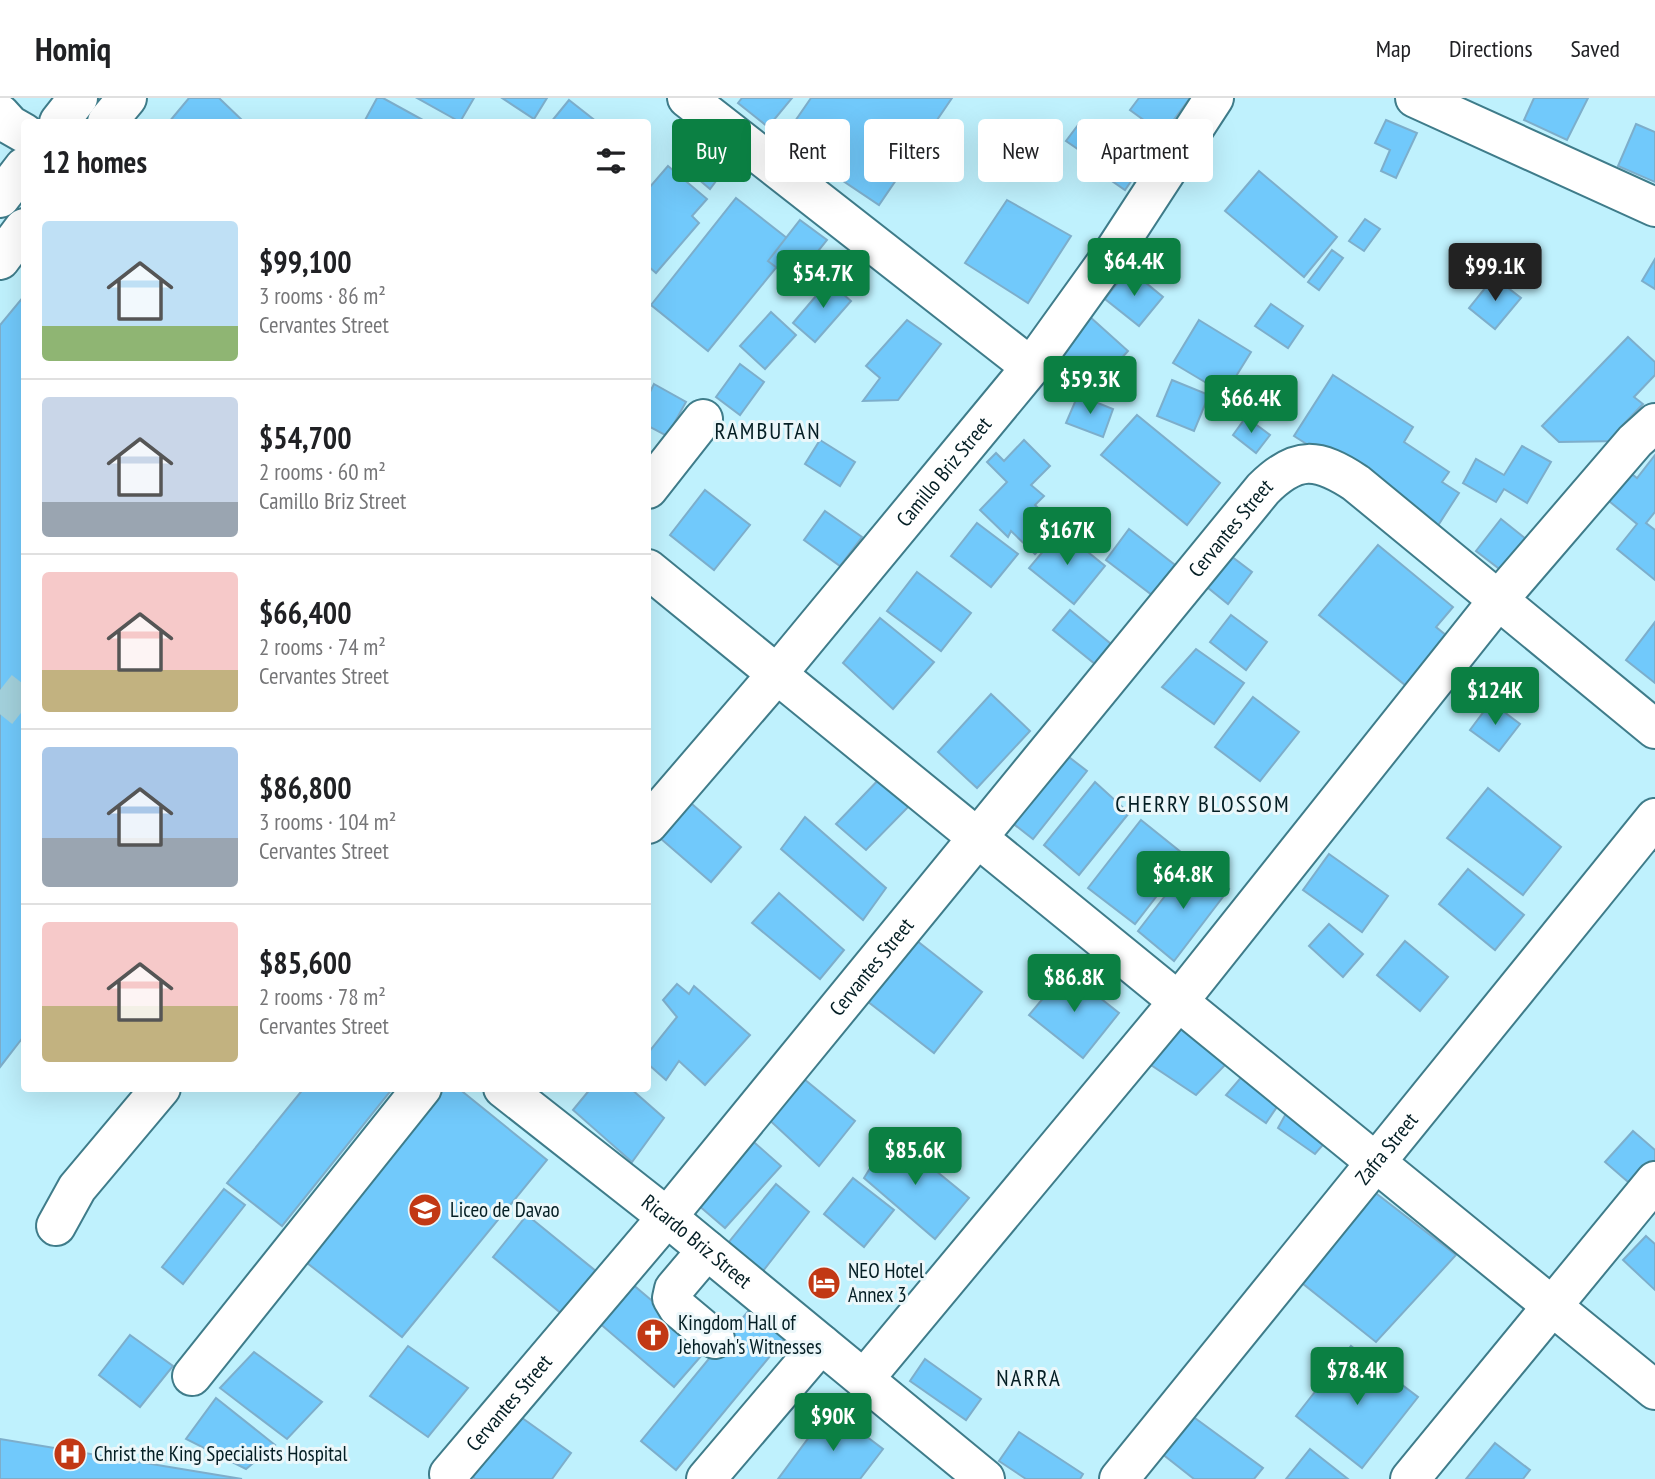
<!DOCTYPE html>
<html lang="en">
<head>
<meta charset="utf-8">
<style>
  :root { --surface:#fff; --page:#f2f2f2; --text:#202124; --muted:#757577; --line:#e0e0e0; --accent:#0b8043 }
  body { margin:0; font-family:"PT Sans Narrow",sans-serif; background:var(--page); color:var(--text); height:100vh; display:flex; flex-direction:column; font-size:26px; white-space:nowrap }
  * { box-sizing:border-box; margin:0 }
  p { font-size:23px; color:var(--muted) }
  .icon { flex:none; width:38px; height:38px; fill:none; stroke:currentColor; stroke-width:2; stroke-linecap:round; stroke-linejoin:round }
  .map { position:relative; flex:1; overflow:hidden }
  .details { position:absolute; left:21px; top:21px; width:630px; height:973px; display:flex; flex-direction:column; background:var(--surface); border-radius:7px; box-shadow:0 7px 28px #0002 }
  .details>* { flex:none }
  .banner { position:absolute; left:672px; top:21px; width:665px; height:63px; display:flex; gap:14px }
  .price { position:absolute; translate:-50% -60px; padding:0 16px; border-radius:7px; background:var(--accent); color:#fff; font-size:23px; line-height:46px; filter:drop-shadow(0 2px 4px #0008) }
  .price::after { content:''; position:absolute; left:50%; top:42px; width:21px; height:16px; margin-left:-10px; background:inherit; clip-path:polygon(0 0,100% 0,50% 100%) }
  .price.active { background:#222; color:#fff }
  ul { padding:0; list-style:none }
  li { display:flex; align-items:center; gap:21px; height:175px; padding:0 21px }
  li+li { border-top:2px solid var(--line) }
  li span { display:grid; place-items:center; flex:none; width:196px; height:140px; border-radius:7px; color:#555 }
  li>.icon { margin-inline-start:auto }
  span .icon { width:84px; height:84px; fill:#fffc; stroke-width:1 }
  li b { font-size:30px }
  h2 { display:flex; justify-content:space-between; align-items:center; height:84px; padding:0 21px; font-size:30px }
  .pill { padding:0 24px; border-radius:7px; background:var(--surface); box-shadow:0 7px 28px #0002; font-size:24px; line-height:63px }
  .pill.active { background:var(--accent); color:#fff }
  header { display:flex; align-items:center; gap:42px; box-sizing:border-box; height:98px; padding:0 35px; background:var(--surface); border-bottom:2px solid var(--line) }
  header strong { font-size:33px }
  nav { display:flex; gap:38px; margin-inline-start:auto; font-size:24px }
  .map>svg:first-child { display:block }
  .building { fill:#71c9fb; stroke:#7daecb; stroke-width:2 }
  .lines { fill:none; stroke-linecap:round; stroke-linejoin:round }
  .minor-tunnel { stroke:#a3d1dc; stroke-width:38; stroke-dasharray:38 19; stroke-linecap:butt }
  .minor-casing { stroke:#3f7c8a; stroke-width:42 }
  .highway-casing { stroke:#3f7c8a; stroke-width:42 }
  .minor { stroke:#fff; stroke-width:38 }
  .highway { stroke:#fff; stroke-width:38 }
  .labels { text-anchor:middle; stroke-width:6; stroke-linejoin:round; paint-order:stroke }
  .street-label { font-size:21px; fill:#041e24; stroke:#ebf7fa }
  .poi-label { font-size:21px; fill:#041e24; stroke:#ebf7fa; text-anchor:start }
  .neighbourhood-label { font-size:23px; letter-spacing:2px; fill:#041e24; stroke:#ebf7fa }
</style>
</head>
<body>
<header>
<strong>Homiq</strong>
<nav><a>Map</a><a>Directions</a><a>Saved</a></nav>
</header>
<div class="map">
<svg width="1655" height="1381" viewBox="0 0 1655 1381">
  <rect width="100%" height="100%" fill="#bff1fd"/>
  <g class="building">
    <path d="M 189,0 L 219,0 L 244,24 L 169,24 Z"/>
    <path d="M 377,0 L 383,0 L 423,22 L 421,24 L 364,24 Z"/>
    <path d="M 417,0 L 474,0 L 460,24 Z"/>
    <path d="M 502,0 L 547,0 L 534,21 Z"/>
    <path d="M 742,0 L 792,0 L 768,29 L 738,5 Z"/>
    <path d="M 811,0 L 952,0 L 879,107 L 782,42 Z"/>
    <path d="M 1139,0 L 1190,0 L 1163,36 L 1130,12 Z"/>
    <path d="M 1534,0 L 1588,0 L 1567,42 L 1524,22 Z"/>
    <path d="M 569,2 L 597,24 L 551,24 Z"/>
    <path d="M 1141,22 L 1153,30 L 1137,52 L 1154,63 L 1138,87 L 1132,82 L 1125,92 L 1096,72 L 1119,38 L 1129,41 Z"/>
    <path d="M 1386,22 L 1417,35 L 1396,80 L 1381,73 L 1390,52 L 1375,45 Z"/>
    <path d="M 1081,23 L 1103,37 L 1088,58 L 1066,43 Z"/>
    <path d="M 1636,26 L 1655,34 L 1655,84 L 1618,68 Z"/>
    <path d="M 704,41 L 731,63 L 710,91 L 683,68 Z"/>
    <path d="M 668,68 L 707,101 L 692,118 L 699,125 L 656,175 L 648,168 L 648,91 Z"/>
    <path d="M 1259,73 L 1337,139 L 1304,179 L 1225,113 Z"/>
    <path d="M 736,100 L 792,144 L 793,149 L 708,253 L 651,207 Z"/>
    <path d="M 1007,102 L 1071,138 L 1028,205 L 965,165 Z"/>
    <path d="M 1365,121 L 1380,131 L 1364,153 L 1349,143 Z"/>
    <path d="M 800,122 L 827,142 L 794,183 L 768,163 Z"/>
    <path d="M 1332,152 L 1343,160 L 1319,192 L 1308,184 Z"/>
    <path d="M 1655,161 L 1655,191 L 1642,183 Z"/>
    <path d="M 1129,171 L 1163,199 L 1139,228 L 1105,201 Z"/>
    <path d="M 833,178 L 848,191 L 843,196 L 851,203 L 815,244 L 793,225 Z"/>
    <path d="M 1494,179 L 1521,200 L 1495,231 L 1469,210 Z"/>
    <path d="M 24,198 L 24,938 L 0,969 L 0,227 Z"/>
    <path d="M 1271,206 L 1303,228 L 1288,250 L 1255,228 Z"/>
    <path d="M 771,214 L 796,237 L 765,271 L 740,248 Z"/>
    <path d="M 1089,218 L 1128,253 L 1088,297 L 1049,262 Z"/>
    <path d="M 907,222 L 941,246 L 898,302 L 863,303 L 880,280 L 866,268 Z"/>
    <path d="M 1199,222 L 1251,254 L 1225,296 L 1173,265 Z"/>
    <path d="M 1628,239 L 1655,264 L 1655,277 L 1634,299 L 1643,306 L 1620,330 L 1620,343 L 1559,344 L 1542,328 Z"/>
    <path d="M 740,266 L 764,284 L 740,317 L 716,299 Z"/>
    <path d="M 1333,277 L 1413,329 L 1404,344 L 1449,374 L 1442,384 L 1459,395 L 1437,429 L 1294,338 Z"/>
    <path d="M 1172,282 L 1209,297 L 1194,333 L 1157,318 Z"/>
    <path d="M 654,286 L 686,304 L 667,338 L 648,328 L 648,298 Z"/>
    <path d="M 1078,297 L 1113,311 L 1103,339 L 1066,325 Z"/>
    <path d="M 1137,317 L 1220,385 L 1187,427 L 1101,357 Z"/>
    <path d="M 1246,319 L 1270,337 L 1256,355 L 1233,337 Z"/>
    <path d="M 820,342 L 855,364 L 840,388 L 805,366 Z"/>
    <path d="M 1024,342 L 1050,368 L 1031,387 L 1044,398 L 1035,407 L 1060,431 L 1035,456 L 1011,433 L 1008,439 L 980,412 L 1007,384 L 987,364 L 996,355 L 1004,363 Z"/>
    <path d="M 1522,348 L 1551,364 L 1527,405 L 1504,391 L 1496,404 L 1463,385 L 1476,361 L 1504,377 Z"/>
    <path d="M 1655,357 L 1655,414 L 1646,425 L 1655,432 L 1655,482 L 1617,451 L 1637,426 L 1609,403 L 1610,388 L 1624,370 L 1637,380 Z"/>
    <path d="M 705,392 L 750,427 L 714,472 L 670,437 Z"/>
    <path d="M 825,413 L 862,439 L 840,468 L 804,442 Z"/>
    <path d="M 1501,421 L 1531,445 L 1506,476 L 1476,453 Z"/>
    <path d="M 977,425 L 1018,456 L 991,489 L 951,458 Z"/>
    <path d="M 1129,431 L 1175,467 L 1152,497 L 1106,462 Z"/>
    <path d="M 1061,432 L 1105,468 L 1074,506 L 1029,470 Z"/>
    <path d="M 1378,447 L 1453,509 L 1436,529 L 1447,538 L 1418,584 L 1412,579 L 1405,587 L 1319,517 Z"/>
    <path d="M 1231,458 L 1252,474 L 1228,506 L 1207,489 Z"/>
    <path d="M 917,474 L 971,515 L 941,553 L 887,513 Z"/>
    <path d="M 1070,512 L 1111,546 L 1095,566 L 1053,532 Z"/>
    <path d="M 1231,517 L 1267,544 L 1246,572 L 1210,544 Z"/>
    <path d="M 880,520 L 934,564 L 893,611 L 843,565 Z"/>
    <path d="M 1655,524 L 1655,585 L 1626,562 Z"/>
    <path d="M 1196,551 L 1244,585 L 1214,626 L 1162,589 Z"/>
    <path d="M 991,596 L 1030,633 L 977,690 L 938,654 Z"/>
    <path d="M 1253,599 L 1299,634 L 1260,683 L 1215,649 Z"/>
    <path d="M 1491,604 L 1520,626 L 1499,653 L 1470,632 Z"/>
    <path d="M 1056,649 L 1087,673 L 1033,741 L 1002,717 Z"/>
    <path d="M 884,676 L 912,705 L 866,752 L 836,726 Z"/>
    <path d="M 1095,684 L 1129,715 L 1079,777 L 1044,747 Z"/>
    <path d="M 1488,690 L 1561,749 L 1523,797 L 1447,740 Z"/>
    <path d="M 684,699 L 741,749 L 711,784 L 653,734 Z"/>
    <path d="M 805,719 L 886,790 L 863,822 L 781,751 Z"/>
    <path d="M 1141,722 L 1187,759 L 1135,826 L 1088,790 Z"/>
    <path d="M 1329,756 L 1388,798 L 1362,834 L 1303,792 Z"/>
    <path d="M 1192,763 L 1229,791 L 1174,863 L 1138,833 Z"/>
    <path d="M 1468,771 L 1524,817 L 1495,852 L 1439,806 Z"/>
    <path d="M 779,795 L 844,852 L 820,881 L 752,825 Z"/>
    <path d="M 1329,826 L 1363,856 L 1343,879 L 1309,848 Z"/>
    <path d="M 907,835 L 982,894 L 934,955 L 858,896 Z"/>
    <path d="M 1405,843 L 1448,879 L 1420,913 L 1377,877 Z"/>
    <path d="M 1066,873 L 1119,915 L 1083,960 L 1029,917 Z"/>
    <path d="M 677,886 L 689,896 L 694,888 L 750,937 L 705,987 L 679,963 L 666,982 L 648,966 L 648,955 L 677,919 L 663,902 Z"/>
    <path d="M 1175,925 L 1228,964 L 1196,997 L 1142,961 Z"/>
    <path d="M 798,976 L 855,1023 L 819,1068 L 764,1017 Z"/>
    <path d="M 1244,976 L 1283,1000 L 1266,1025 L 1226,997 Z"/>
    <path d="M 304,990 L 393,990 L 282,1128 L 227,1085 Z"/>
    <path d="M 442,990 L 458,990 L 547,1062 L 402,1239 L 302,1161 Z"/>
    <path d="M 591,990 L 630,990 L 664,1020 L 632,1064 L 573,1012 Z"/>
    <path d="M 1288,1012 L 1328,1041 L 1315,1056 L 1278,1030 Z"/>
    <path d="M 1633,1033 L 1655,1052 L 1655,1065 L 1634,1089 L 1605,1064 Z"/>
    <path d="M 891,1036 L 969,1100 L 935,1141 L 864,1080 Z"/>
    <path d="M 747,1038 L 781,1068 L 725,1130 L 691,1101 Z"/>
    <path d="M 853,1080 L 894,1112 L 864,1149 L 824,1116 Z"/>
    <path d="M 776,1086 L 809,1114 L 763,1173 L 728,1145 Z"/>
    <path d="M 224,1091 L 245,1107 L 183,1186 L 162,1169 Z"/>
    <path d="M 1373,1093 L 1456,1157 L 1376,1244 L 1302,1185 Z"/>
    <path d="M 527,1117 L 597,1174 L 562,1216 L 493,1159 Z"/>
    <path d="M 1646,1138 L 1655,1146 L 1655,1192 L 1623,1162 Z"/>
    <path d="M 631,1185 L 708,1250 L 674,1289 L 598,1224 Z"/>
    <path d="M 750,1211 L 785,1240 L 676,1372 L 641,1343 Z"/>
    <path d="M 130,1237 L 173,1268 L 140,1309 L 99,1277 Z"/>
    <path d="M 408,1248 L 468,1290 L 428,1339 L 370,1298 Z"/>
    <path d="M 1351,1248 L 1418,1299 L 1362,1370 L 1296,1318 Z"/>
    <path d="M 254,1254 L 322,1304 L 287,1341 L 220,1290 Z"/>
    <path d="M 925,1261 L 981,1301 L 966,1322 L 910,1283 Z"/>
    <path d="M 216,1300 L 275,1347 L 246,1371 L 186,1341 Z"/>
    <path d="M 830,1311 L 883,1351 L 860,1381 L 778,1381 Z"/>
    <path d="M 1184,1312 L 1263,1370 L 1254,1381 L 1194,1381 L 1156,1351 Z"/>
    <path d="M 518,1317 L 571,1355 L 552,1381 L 475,1381 L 473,1379 Z"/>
    <path d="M 1019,1334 L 1083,1376 L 1080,1381 L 1026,1381 L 999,1363 Z"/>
    <path d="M 0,1341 L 242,1381 L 0,1381 Z"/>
    <path d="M 1495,1345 L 1530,1372 L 1523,1381 L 1466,1381 Z"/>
    <path d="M 1310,1351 L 1348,1381 L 1286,1381 Z"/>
  </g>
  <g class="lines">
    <path class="minor-tunnel" d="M 0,592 L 24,611"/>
    <defs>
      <g id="minor">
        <path d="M 687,0 L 1031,269"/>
        <path d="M 1415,0 L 1655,109"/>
        <path d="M 107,24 L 127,0"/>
        <path d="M 0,162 L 24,130"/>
        <path d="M 648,391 L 703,321"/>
        <path d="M 648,471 L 1655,1292"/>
        <path id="s1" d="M 648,726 L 777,576 L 1031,269 L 1113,155 L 1214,0"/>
        <path id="s2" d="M 503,990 L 667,1119 L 985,1381"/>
        <path d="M 56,1128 L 77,1090 L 161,990"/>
        <path d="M 707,1152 L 674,1191 L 672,1200 L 678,1210 L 715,1241"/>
        <path d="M 192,1278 L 422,990"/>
        <path d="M 864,1281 L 1178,904 L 1499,501 L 1635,343 L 1655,325"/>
        <path id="s3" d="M 449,1376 L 667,1119 L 1263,391 C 1297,357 1318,360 1356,385 L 1655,631"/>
        <path d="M 706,1381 L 821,1246"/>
        <path id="s4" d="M 1119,1381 L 1655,720"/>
        <path d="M 1410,1381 L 1655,1083"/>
      </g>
      <g id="highway">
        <path d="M 0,16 L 10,27 L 24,35"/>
        <path d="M 59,24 L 78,0"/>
        <path d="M 0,100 L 24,69"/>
      </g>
    </defs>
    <use href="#minor" class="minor-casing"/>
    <use href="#highway" class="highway-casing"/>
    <use href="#minor" class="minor"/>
    <use href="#highway" class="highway"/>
  </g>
  <defs>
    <symbol id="school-disc" viewBox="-11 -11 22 22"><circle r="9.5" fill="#c23814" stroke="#ebf7fa"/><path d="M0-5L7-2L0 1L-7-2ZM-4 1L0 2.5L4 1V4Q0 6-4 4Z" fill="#fff"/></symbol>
    <symbol id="hotel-disc" viewBox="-11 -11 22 22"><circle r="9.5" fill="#c23814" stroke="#ebf7fa"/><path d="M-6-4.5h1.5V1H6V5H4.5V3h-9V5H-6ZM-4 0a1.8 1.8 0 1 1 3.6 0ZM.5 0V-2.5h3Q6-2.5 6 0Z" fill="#fff"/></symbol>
    <symbol id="church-disc" viewBox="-11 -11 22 22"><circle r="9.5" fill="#c23814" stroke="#ebf7fa"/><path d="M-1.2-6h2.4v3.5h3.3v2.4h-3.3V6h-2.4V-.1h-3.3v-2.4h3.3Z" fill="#fff"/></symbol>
    <symbol id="hospital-disc" viewBox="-11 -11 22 22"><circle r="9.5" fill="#c23814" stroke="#ebf7fa"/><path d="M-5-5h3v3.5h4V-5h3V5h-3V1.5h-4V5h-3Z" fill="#fff"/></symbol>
  </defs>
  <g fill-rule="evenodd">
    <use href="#school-disc" x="406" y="1093" width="38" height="38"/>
    <use href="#hotel-disc" x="805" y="1166" width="38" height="38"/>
    <use href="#church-disc" x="634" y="1218" width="38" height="38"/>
    <use href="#hospital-disc" x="51" y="1337" width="38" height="38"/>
  </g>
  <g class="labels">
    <g class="street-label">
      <text dy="7" stroke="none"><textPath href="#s1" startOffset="460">Camillo Briz Street</textPath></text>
      <text dy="7" stroke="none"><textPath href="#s3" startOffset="1227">Cervantes Street</textPath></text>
      <text dy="7" stroke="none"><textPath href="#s3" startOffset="660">Cervantes Street</textPath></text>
      <text dy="7" stroke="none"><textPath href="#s4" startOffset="425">Zafra Street</textPath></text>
      <text dy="7" stroke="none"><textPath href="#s2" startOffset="247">Ricardo Briz Street</textPath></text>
      <text dy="7" stroke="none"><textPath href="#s3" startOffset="93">Cervantes Street</textPath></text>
    </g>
    <g class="poi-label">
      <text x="450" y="1119">Liceo de Davao</text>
      <text x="848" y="1180">NEO Hotel<tspan x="848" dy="24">Annex 3</tspan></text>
      <text x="678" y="1232">Kingdom Hall of<tspan x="678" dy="24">Jehovah's Witnesses</tspan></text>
      <text x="94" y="1363">Christ the King Specialists Hospital</text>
    </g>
    <g class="neighbourhood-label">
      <text x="768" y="341">RAMBUTAN</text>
      <text x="1203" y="714">CHERRY BLOSSOM</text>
      <text x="1029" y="1288">NARRA</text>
    </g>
  </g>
</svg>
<b class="price" style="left:1134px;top:200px">$64.4K</b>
<b class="price active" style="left:1495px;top:205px">$99.1K</b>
<b class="price" style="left:823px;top:212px">$54.7K</b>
<b class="price" style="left:1090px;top:318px">$59.3K</b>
<b class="price" style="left:1251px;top:337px">$66.4K</b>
<b class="price" style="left:1067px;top:469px">$167K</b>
<b class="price" style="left:1495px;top:629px">$124K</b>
<b class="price" style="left:1183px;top:813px">$64.8K</b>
<b class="price" style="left:1074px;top:916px">$86.8K</b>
<b class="price" style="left:915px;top:1089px">$85.6K</b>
<b class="price" style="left:1357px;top:1309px">$78.4K</b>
<b class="price" style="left:833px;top:1355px">$90K</b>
<div class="banner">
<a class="pill active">Buy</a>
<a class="pill">Rent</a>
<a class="pill">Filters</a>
<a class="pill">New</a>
<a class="pill">Apartment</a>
</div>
<section class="details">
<h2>12 homes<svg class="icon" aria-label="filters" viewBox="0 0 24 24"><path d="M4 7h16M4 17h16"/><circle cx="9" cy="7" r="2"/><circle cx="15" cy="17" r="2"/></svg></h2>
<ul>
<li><span style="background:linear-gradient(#bfe0f5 75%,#8fb573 0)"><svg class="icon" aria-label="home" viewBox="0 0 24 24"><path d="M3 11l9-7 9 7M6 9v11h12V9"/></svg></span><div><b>$99,100</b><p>3 rooms · 86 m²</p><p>Cervantes Street</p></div></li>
<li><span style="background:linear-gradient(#c9d6e8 75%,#9aa5b1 0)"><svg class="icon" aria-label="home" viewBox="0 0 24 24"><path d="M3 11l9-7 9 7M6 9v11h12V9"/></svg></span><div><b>$54,700</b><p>2 rooms · 60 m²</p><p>Camillo Briz Street</p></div></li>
<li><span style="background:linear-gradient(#f6c9c9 70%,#c2b280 0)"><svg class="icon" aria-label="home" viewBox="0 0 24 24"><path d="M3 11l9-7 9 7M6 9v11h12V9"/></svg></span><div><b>$66,400</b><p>2 rooms · 74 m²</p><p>Cervantes Street</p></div></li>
<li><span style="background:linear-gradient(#a9c7e8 65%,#9aa5b1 0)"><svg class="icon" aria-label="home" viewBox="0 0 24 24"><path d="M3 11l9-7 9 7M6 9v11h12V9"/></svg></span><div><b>$86,800</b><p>3 rooms · 104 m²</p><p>Cervantes Street</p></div></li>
<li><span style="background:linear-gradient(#f6c9c9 60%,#c2b280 0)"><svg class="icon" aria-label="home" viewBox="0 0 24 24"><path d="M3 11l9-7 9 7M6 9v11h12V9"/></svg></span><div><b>$85,600</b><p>2 rooms · 78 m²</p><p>Cervantes Street</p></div></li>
</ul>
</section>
</div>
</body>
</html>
